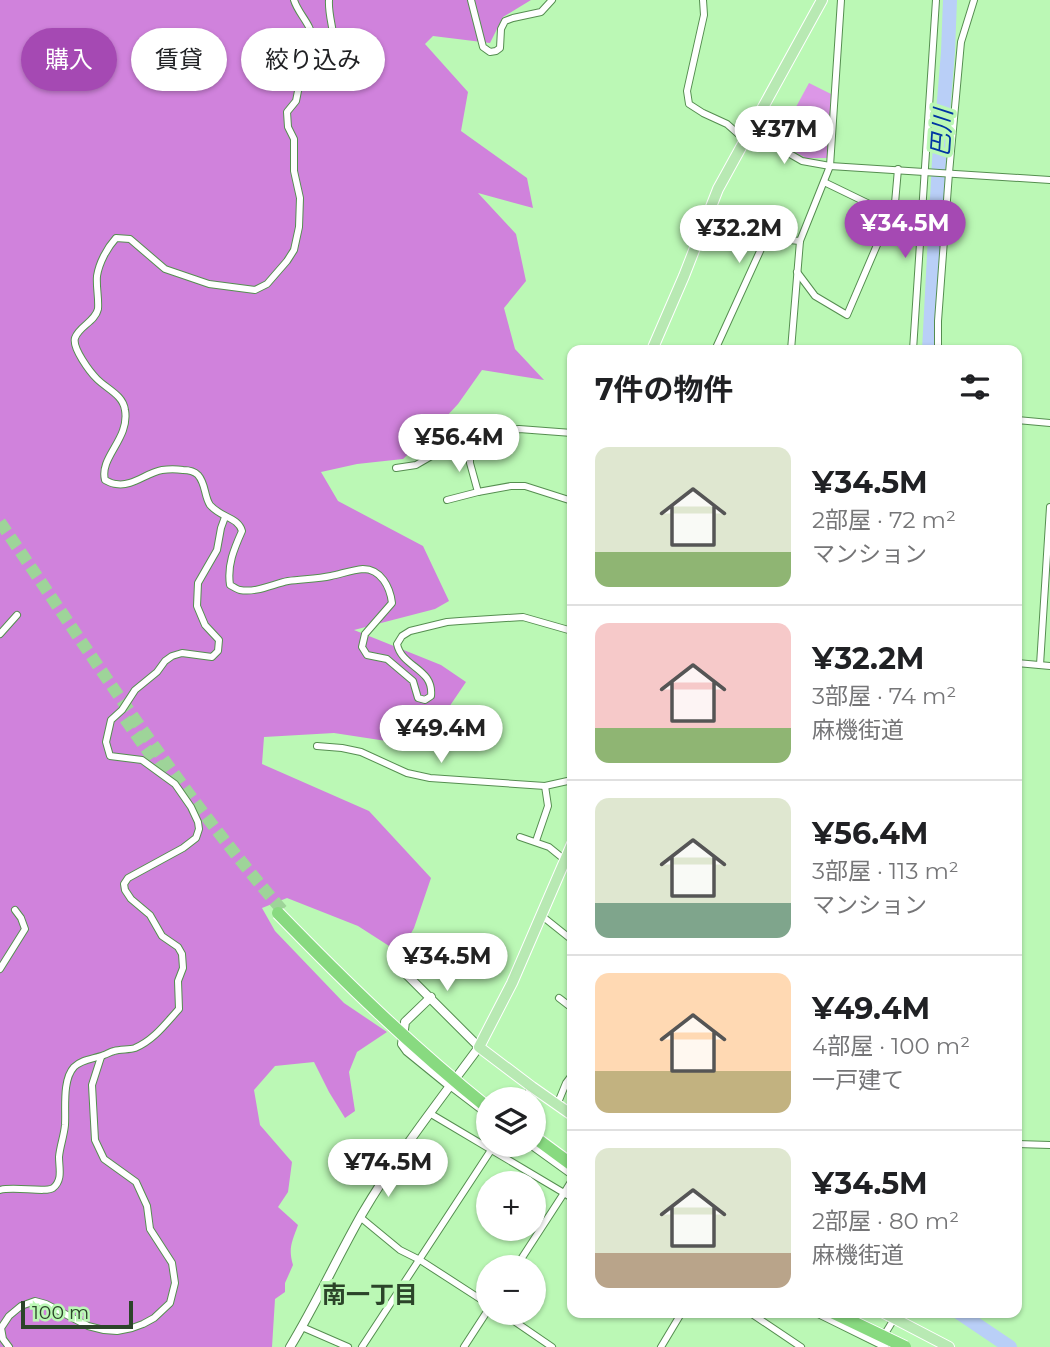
<!DOCTYPE html>
<html lang="ja">
<head>
<meta charset="utf-8">
<style>
  :root { --surface:#fff; --page:#f6f6f6; --text:#202124; --muted:#757577; --line:#e0e0e0; --accent:#a549b3 }
  body { margin:0; font-family:Montserrat,"Noto Sans JP",sans-serif; background:var(--page); color:var(--text); height:100vh; display:flex; flex-direction:column; font-size:26px; white-space:nowrap }
  * { box-sizing:border-box; margin:0 }
  p { font-size:23px; color:var(--muted) }
  .icon { flex:none; width:38px; height:38px; fill:none; stroke:currentColor; stroke-width:2; stroke-linecap:round; stroke-linejoin:round }
  .map { position:relative; flex:1; overflow:hidden }
  .panel { position:absolute; left:567px; top:345px; width:455px; height:973px; display:flex; flex-direction:column; background:var(--surface); border-radius:14px; box-shadow:0 2px 5px #0004 }
  .panel>* { flex:none }
  .guide { position:absolute; left:21px; top:28px; width:441px; height:63px; display:flex; gap:14px }
  .fabs { position:absolute; left:476px; top:1087px; display:grid; gap:14px }
  .fabs a { display:grid; place-items:center; width:70px; height:70px; border-radius:50%; background:var(--surface); box-shadow:0 2px 5px #0004; font-size:35px }
  .scale { position:absolute; left:21px; bottom:18px; width:112px; box-sizing:border-box; padding-left:7px; border:4px solid #2b4429; border-top:0; font-size:19px; line-height:24px; white-space:nowrap; color:#2b4429; -webkit-text-stroke:5px #bbf8b5; paint-order:stroke }
  .price { position:absolute; translate:-50% -60px; padding:0 16px; border-radius:24px; background:#fff; color:#222; font-size:23px; line-height:46px; filter:drop-shadow(0 2px 4px #0008) }
  .price::after { content:''; position:absolute; left:50%; top:42px; width:21px; height:16px; margin-left:-10px; background:inherit; clip-path:polygon(0 0,100% 0,50% 100%) }
  .price.active { background:var(--accent); color:#fff }
  ul { padding:0; list-style:none }
  li { display:flex; align-items:center; gap:21px; height:175px; padding:0 28px }
  li+li { border-top:2px solid var(--line) }
  li span { display:grid; place-items:center; flex:none; width:196px; height:140px; border-radius:14px; color:#555 }
  li>.icon { margin-inline-start:auto }
  span .icon { width:84px; height:84px; fill:#fffc; stroke-width:1 }
  li b { font-size:30px }
  h2 { display:flex; justify-content:space-between; align-items:center; height:84px; padding:0 28px; font-size:30px }
  .pill { padding:0 24px; border-radius:32px; background:var(--surface); box-shadow:0 2px 5px #0004; font-size:24px; line-height:63px }
  .pill.active { background:var(--accent); color:#fff }
  .map>svg:first-child { display:block }
  .green { fill:#dc97e7 }
  .forest { fill:#d082dc }
  .lines { fill:none; stroke-linecap:round; stroke-linejoin:round }
  .river { stroke:#b9cff7; stroke-width:14 }
  .motorway-tunnel { stroke:#9ed499; stroke-width:12; stroke-dasharray:12 6; stroke-linecap:butt }
  .minor-casing { stroke:#558e50; stroke-width:8 }
  .tertiary-casing { stroke:#558e50; stroke-width:10 }
  .primary-casing { stroke:#fff; stroke-width:12 }
  .motorway-casing { stroke:#fff; stroke-width:14 }
  .minor { stroke:#fff; stroke-width:6 }
  .tertiary { stroke:#fff; stroke-width:8 }
  .primary { stroke:#b8e9b3; stroke-width:10 }
  .motorway { stroke:#88da80; stroke-width:12 }
  .motorway-bridge-casing { stroke:#fff; stroke-width:14; stroke-linecap:butt }
  .motorway-bridge { stroke:#88da80; stroke-width:12 }
  .labels { text-anchor:middle; stroke-width:7; stroke-linejoin:round; paint-order:stroke }
  .water-label { font-size:24px; font-style:italic; fill:#0036a3; stroke:#bbf8b5 }
  .neighbourhood-label { font-size:24px; font-weight:bold; fill:#2b4429; stroke:#bbf8b5 }
</style>
</head>
<body>
<div class="map">
<svg width="1050" height="1347" viewBox="0 0 1050 1347">
  <rect width="100%" height="100%" fill="#bbf8b5"/>
  <path class="green" d="M 809,83 L 831,94 L 827,158 L 806,158 L 777,142 Z"/>
  <path class="forest" d="M 0,0 L 531,0 L 503,17 L 490,43 L 433,36 L 425,44 L 468,92 L 461,131 L 527,178 L 533,208 L 478,193 L 516,234 L 526,281 L 504,308 L 515,349 L 544,380 L 482,370 L 458,404 L 432,432 L 403,459 L 357,464 L 321,472 L 338,501 L 423,546 L 449,601 L 435,609 L 354,630 L 441,665 L 466,682 L 447,710 L 393,742 L 334,733 L 264,737 L 262,764 L 369,811 L 431,878 L 414,928 L 400,953 L 358,926 L 287,898 L 262,908 L 275,931 L 344,1003 L 387,1032 L 357,1052 L 349,1072 L 355,1111 L 345,1118 L 329,1092 L 314,1062 L 275,1066 L 254,1090 L 260,1125 L 292,1162 L 288,1192 L 278,1207 L 298,1225 C 292,1242 288,1248 293,1265 L 285,1283 L 285,1292 L 275,1299 L 272,1347 L 0,1347 Z"/>
  <g class="lines">
    <g class="river">
      <path d="M 929,350 L 939,160 L 948,52 L 950,0"/>
      <path d="M 958,1312 L 1010,1347"/>
    </g>
    <g class="motorway-tunnel">
      <path d="M 0,522 C 91,654 177,789 282,910"/>
      <path d="M 125,719 L 167,778"/>
    </g>
    <defs>
      <g id="minor">
        <path d="M 294,0 C 297,10 304,17 309,27 C 313,36 315,46 319,56"/>
        <path d="M 329,0 C 328,15 334,29 334,45 L 319,56 L 302,71 L 296,101 L 287,112 L 288,127 L 294,139 L 294,171 L 300,198 L 299,227 L 294,250 L 287,261 L 267,284 L 255,290 L 209,284 L 165,269 L 130,239 L 116,238 C 107,248 99,263 97,276 C 96,287 99,298 98,309 C 95,322 79,326 75,338 C 72,348 90,372 97,379 C 107,389 123,395 125,410 C 130,439 99,457 105,480 C 109,482 112,484 116,484 C 132,487 146,473 162,470 C 169,469 176,469 183,470 C 189,470 194,471 198,475 C 206,484 204,496 210,505 C 221,518 238,517 242,531 C 234,549 227,565 230,585 C 232,586 238,590 240,590 C 256,593 273,584 288,581 C 302,579 317,579 331,576 C 341,574 352,570 363,569 C 381,569 390,587 392,603 L 365,634 L 362,647 L 367,655 L 387,659 L 413,681 L 418,698 L 425,700 L 431,696 C 434,668 402,668 397,644 L 402,636 L 410,631 L 447,622 L 460,621 L 523,617 L 572,631"/>
        <path d="M 471,0 L 483,47 L 490,52 L 496,51 L 500,48 L 501,29 L 505,21 L 513,18 L 541,12 L 552,0"/>
        <path d="M 703,0 L 704,15 L 687,91 L 689,104 L 703,113 L 727,124 L 745,140"/>
        <path d="M 750,131 L 802,161 L 830,166 L 1050,180"/>
        <path d="M 824,182 L 890,214"/>
        <path d="M 797,272 L 815,296 L 847,315 L 895,203 L 898,169"/>
        <path d="M 715,350 L 766,238 L 800,241"/>
        <path d="M 791,350 L 800,241 L 830,166 L 841,0"/>
        <path d="M 913,350 L 936,0"/>
        <path d="M 938,350 L 938,321 L 949,173 L 961,42 L 974,0"/>
        <path d="M 1017,420 L 1050,423"/>
        <path d="M 470,451 L 470,463 L 478,492"/>
        <path d="M 396,468 L 416,465 L 435,454 L 470,451 L 472,446 L 505,430 L 519,429 L 572,433"/>
        <path d="M 447,500 L 478,492 L 511,486 L 525,486 L 572,501"/>
        <path d="M 0,634 L 17,615"/>
        <path d="M 1017,663 L 1050,666"/>
        <path d="M 1040,665 L 1050,507"/>
        <path d="M 317,746 L 342,748 L 361,752 L 407,773 L 430,778 L 545,786 L 572,780"/>
        <path d="M 520,837 L 549,847 L 565,860"/>
        <path d="M 536,841 L 548,806 L 545,786"/>
        <path d="M 542,916 L 572,940"/>
        <path d="M 0,969 L 25,929 L 21,918 L 15,910"/>
        <path d="M 559,998 L 572,1008"/>
        <path d="M 450,1086 L 488,1115"/>
        <path d="M 524,1099 L 532,1087"/>
        <path d="M 557,1105 L 566,1083 L 572,1075"/>
        <path d="M 431,1114 L 564,1193 L 516,1267"/>
        <path d="M 529,1144 L 572,1175"/>
        <path d="M 1017,1144 L 1050,1145"/>
        <path d="M 572,1180 L 564,1193 L 572,1198"/>
        <path d="M 0,1190 C 13,1186 46,1193 53,1188 C 63,1180 59,1168 59,1157 C 60,1146 64,1136 65,1125 C 66,1109 62,1080 74,1067 C 82,1059 94,1059 104,1055 C 107,1054 110,1052 114,1051 C 121,1049 129,1050 135,1048 C 154,1040 166,1023 179,1009 L 178,981 L 183,968 L 182,954 L 178,947 L 162,936 L 150,915 L 131,899 L 125,890 L 124,884 L 128,878 L 183,848 L 196,838 L 199,829 L 198,822 L 191,807 L 175,784 L 142,760 L 110,756 L 106,742 L 111,720 L 122,710 L 135,690 L 157,672 L 165,661 L 172,656 L 182,653 L 212,657 L 218,651 L 219,640 L 205,625 L 197,606 L 198,583 L 217,550 L 221,528 L 225,517"/>
        <path d="M 360,1217 L 400,1250 L 420,1260 L 488,1304"/>
        <path d="M 501,1312 L 552,1347"/>
        <path d="M 749,1312 L 801,1347"/>
        <path d="M 814,1312 L 885,1347"/>
        <path d="M 302,1327 L 348,1347"/>
        <path d="M 883,1337 L 894,1319"/>
        <path d="M 9,1347 L 3,1339 L 1,1328 L 9,1316 L 21,1306 L 35,1301 L 46,1304 L 88,1326 L 104,1330 L 117,1331 L 132,1328 L 143,1324 L 154,1318 L 170,1303 L 175,1283 L 172,1263 L 150,1229 L 147,1206 L 136,1182 L 104,1159 L 95,1140 L 92,1085 L 101,1057"/>
        <path d="M 362,1347 L 495,1144"/>
        <path d="M 464,1347 L 488,1310"/>
        <path d="M 661,1347 L 682,1312"/>
      </g>
      <g id="tertiary">
        <path d="M 431,997 L 405,1022 L 402,1044 L 407,1051 L 450,1086"/>
        <path d="M 290,1347 C 316,1304 337,1258 362,1214 C 396,1156 439,1101 479,1047 L 393,961"/>
      </g>
      <g id="primary">
        <path d="M 652,350 L 684,276 L 718,189 L 822,0"/>
        <path d="M 572,844 L 512,983 L 479,1047 L 532,1087 L 572,1115"/>
        <path d="M 882,1312 L 949,1347"/>
      </g>
      <path id="motorway" d="M 534,1137 L 572,1165"/>
    </defs>
    <use href="#minor" class="minor-casing"/>
    <use href="#tertiary" class="tertiary-casing"/>
    <use href="#primary" class="primary-casing"/>
    <use href="#motorway" class="motorway-casing"/>
    <use href="#minor" class="minor"/>
    <use href="#tertiary" class="tertiary"/>
    <use href="#primary" class="primary"/>
    <use href="#motorway" class="motorway"/>
    <defs>
      <g id="motorway-bridge">
        <path d="M 278,913 C 346,983 412,1047 488,1108"/>
        <path d="M 832,1312 L 905,1347"/>
      </g>
    </defs>
    <use href="#motorway-bridge" class="motorway-bridge-casing"/>
    <use href="#motorway-bridge" class="motorway-bridge"/>
  </g>
  <g class="labels">
    <g class="water-label">
      <text transform="translate(942 133) rotate(-86)" y="8">巴川</text>
    </g>
    <g class="neighbourhood-label">
      <text x="370" y="1303">南一丁目</text>
    </g>
  </g>
</svg>
<div class="fabs">
<a><svg class="icon" aria-label="layers" viewBox="0 0 24 24"><path d="M12 4l9 5-9 5-9-5zM3 14l9 5 9-5"/></svg></a>
<a>+</a>
<a>−</a>
</div>
<div class="scale">100 m</div>
<b class="price" style="left:784px;top:166px">¥37M</b>
<b class="price active" style="left:905px;top:260px">¥34.5M</b>
<b class="price" style="left:739px;top:265px">¥32.2M</b>
<b class="price" style="left:459px;top:474px">¥56.4M</b>
<b class="price" style="left:441px;top:765px">¥49.4M</b>
<b class="price" style="left:447px;top:993px">¥34.5M</b>
<b class="price" style="left:388px;top:1199px">¥74.5M</b>
<div class="guide">
<a class="pill active">購入</a>
<a class="pill">賃貸</a>
<a class="pill">絞り込み</a>
</div>
<section class="panel">
<h2>7件の物件<svg class="icon" aria-label="filters" viewBox="0 0 24 24"><path d="M4 7h16M4 17h16"/><circle cx="9" cy="7" r="2"/><circle cx="15" cy="17" r="2"/></svg></h2>
<ul>
<li><span style="background:linear-gradient(#dfe7d0 75%,#8fb573 0)"><svg class="icon" aria-label="home" viewBox="0 0 24 24"><path d="M3 11l9-7 9 7M6 9v11h12V9"/></svg></span><div><b>¥34.5M</b><p>2部屋 · 72 m²</p><p>マンション</p></div></li>
<li><span style="background:linear-gradient(#f6c9c9 75%,#8fb573 0)"><svg class="icon" aria-label="home" viewBox="0 0 24 24"><path d="M3 11l9-7 9 7M6 9v11h12V9"/></svg></span><div><b>¥32.2M</b><p>3部屋 · 74 m²</p><p>麻機街道</p></div></li>
<li><span style="background:linear-gradient(#dfe7d0 75%,#7fa58c 0)"><svg class="icon" aria-label="home" viewBox="0 0 24 24"><path d="M3 11l9-7 9 7M6 9v11h12V9"/></svg></span><div><b>¥56.4M</b><p>3部屋 · 113 m²</p><p>マンション</p></div></li>
<li><span style="background:linear-gradient(#ffd9b3 70%,#c2b280 0)"><svg class="icon" aria-label="home" viewBox="0 0 24 24"><path d="M3 11l9-7 9 7M6 9v11h12V9"/></svg></span><div><b>¥49.4M</b><p>4部屋 · 100 m²</p><p>一戸建て</p></div></li>
<li><span style="background:linear-gradient(#dfe7d0 75%,#b9a48a 0)"><svg class="icon" aria-label="home" viewBox="0 0 24 24"><path d="M3 11l9-7 9 7M6 9v11h12V9"/></svg></span><div><b>¥34.5M</b><p>2部屋 · 80 m²</p><p>麻機街道</p></div></li>
</ul>
</section>
</div>
</body>
</html>
